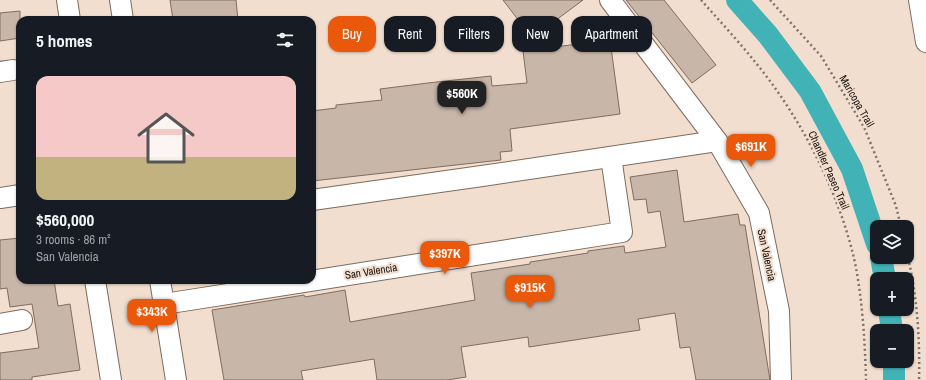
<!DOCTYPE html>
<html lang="en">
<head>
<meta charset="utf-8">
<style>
  :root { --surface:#171b24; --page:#242831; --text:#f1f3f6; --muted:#9ea1a6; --line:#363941; --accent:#ea580c }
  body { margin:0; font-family:"Archivo Narrow",sans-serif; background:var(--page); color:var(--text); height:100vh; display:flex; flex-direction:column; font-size:15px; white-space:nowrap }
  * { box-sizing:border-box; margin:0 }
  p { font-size:13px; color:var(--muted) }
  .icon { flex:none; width:22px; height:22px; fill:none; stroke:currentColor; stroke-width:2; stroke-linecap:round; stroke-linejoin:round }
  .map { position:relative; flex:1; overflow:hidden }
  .details { position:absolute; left:16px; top:16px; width:300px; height:268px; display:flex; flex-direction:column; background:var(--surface); border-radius:12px; box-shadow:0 1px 3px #0004 }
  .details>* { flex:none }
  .top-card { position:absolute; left:328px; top:16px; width:380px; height:36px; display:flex; gap:8px }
  .buttons { position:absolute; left:870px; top:220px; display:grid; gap:8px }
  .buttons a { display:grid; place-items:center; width:44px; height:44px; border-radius:8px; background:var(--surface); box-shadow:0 1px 3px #0004; font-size:20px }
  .price { position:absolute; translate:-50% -34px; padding:0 9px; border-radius:8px; background:var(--accent); color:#fff; font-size:13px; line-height:26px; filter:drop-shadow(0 1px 2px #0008) }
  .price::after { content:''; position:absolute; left:50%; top:24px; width:12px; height:9px; margin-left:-6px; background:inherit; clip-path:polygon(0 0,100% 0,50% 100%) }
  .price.selected { background:#222; color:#fff }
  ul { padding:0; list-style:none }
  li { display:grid; align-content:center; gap:8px; height:212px; padding:0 20px }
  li+li { border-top:1px solid var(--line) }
  li span { display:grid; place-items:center; height:124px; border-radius:12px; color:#555 }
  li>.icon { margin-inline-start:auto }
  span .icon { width:72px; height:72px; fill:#fffc; stroke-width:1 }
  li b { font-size:17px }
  h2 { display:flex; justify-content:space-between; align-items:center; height:48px; padding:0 20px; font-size:17px }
  .tag { padding:0 14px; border-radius:12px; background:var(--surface); box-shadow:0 1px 3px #0004; font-size:14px; line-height:36px }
  .tag.selected { background:var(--accent); color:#fff }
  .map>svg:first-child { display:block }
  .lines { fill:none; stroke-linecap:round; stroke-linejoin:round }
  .canal { stroke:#41b3b7; stroke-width:22 }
  .building { fill:#c8b6a8; stroke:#7e6d60 }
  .minor-casing { stroke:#7d6c5f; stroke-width:22 }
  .path { stroke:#7f7369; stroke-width:2.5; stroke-dasharray:2 3; stroke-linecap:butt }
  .minor { stroke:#fff; stroke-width:20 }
  .labels { text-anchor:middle; stroke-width:4; stroke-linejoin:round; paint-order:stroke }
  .street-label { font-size:11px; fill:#1b140f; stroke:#f1decf }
</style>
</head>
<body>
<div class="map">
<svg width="926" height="380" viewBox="0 0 926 380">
  <rect width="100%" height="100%" fill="#f1decf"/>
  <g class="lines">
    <g class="canal">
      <path d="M 737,0 L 768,35 L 810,91 L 852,169 L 877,244"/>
      <path d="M 881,257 L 885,279"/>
      <path d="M 889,309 L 892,331"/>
      <path d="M 894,380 L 894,361"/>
    </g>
  </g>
  <g class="building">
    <path d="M 170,0 L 236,0 L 238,20 L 173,20 Z"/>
    <path d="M 503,0 L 583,0 L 532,38 Z"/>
    <path d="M 626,0 L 664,0 L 716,65 L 692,83 Z"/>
    <path d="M 20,11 L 20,38 L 0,41 L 0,13 Z"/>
    <path d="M 610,40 L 620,114 L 510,129 L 512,151 L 500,152 L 501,160 L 312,181 L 312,111 L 336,108 L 336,105 L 382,100 L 380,89 L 428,83 L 491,76 L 492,86 L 527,83 L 523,51 Z"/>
    <path d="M 677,170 L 684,222 L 738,214 L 740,225 L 745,225 L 770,380 L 696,380 L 690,347 L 680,348 L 675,313 L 638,319 L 640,330 L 529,347 L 528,337 L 461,347 L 466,377 L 447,380 L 377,380 L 374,359 L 301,371 L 303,380 L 224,380 L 212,310 L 304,295 L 305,297 L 345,290 L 350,322 L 475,300 L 471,273 L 530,264 L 530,262 L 588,253 L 588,251 L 624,246 L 625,253 L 666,247 L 660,211 L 648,213 L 646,199 L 634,200 L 630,177 Z"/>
    <path d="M 20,238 L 20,280 L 54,280 L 58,306 L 70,304 L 80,370 L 32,377 L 32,380 L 0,380 L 0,353 L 39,348 L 32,304 L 10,307 L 7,288 L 0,289 L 0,240 Z"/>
  </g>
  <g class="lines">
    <defs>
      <g id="minor">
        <path d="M 67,0 L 70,20"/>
        <path d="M 120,0 L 123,20"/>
        <path d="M 610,0 L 717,141 L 759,213 L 779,311 L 781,380"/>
        <path d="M 919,0 L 926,42"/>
        <path d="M 0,72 L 13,70"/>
        <path d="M 0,198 L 20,195"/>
        <path d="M 312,200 L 482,176 L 717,141"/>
        <path d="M 95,280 L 111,380"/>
        <path d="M 160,280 L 176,380"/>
        <path d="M 164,304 L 622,232 L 611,157"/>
        <path d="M 0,324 L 22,320"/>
      </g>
    </defs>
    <use href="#minor" class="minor-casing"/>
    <g class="path">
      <path d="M 701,0 C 726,28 753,57 775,88 C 810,137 838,195 853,254 C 862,292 865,340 866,380"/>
      <path d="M 770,0 L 821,56 L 864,127 L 896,206 L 901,227"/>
      <path d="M 907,253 C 917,295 920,337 919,380"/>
    </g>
    <use href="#minor" class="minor"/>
  </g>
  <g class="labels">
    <g class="street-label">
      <text transform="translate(857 101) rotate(60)" y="4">Maricopa Trail</text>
      <text transform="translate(829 170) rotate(66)" y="4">Chandler Paseo Trail</text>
      <text transform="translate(767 255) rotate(78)" y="4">San Valencia</text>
      <text transform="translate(371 271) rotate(-9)" y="4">San Valencia</text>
    </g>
  </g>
</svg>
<div class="buttons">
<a><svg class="icon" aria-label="layers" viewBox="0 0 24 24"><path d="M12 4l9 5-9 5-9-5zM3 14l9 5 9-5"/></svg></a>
<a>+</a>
<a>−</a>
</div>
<b class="price selected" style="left:462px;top:115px">$560K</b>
<b class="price" style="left:751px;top:168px">$691K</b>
<b class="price" style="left:445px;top:275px">$397K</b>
<b class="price" style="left:530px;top:309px">$915K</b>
<b class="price" style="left:152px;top:333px">$343K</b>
<div class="top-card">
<a class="tag selected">Buy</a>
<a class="tag">Rent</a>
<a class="tag">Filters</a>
<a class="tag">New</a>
<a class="tag">Apartment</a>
</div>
<section class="details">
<h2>5 homes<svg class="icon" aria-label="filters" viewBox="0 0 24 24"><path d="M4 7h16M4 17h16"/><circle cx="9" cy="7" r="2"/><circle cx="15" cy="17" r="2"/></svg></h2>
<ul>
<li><span style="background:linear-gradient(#f6c9c9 65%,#c2b280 0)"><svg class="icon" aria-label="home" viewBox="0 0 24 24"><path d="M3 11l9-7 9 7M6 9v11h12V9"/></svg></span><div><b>$560,000</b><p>3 rooms · 86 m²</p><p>San Valencia</p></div></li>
</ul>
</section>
</div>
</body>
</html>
